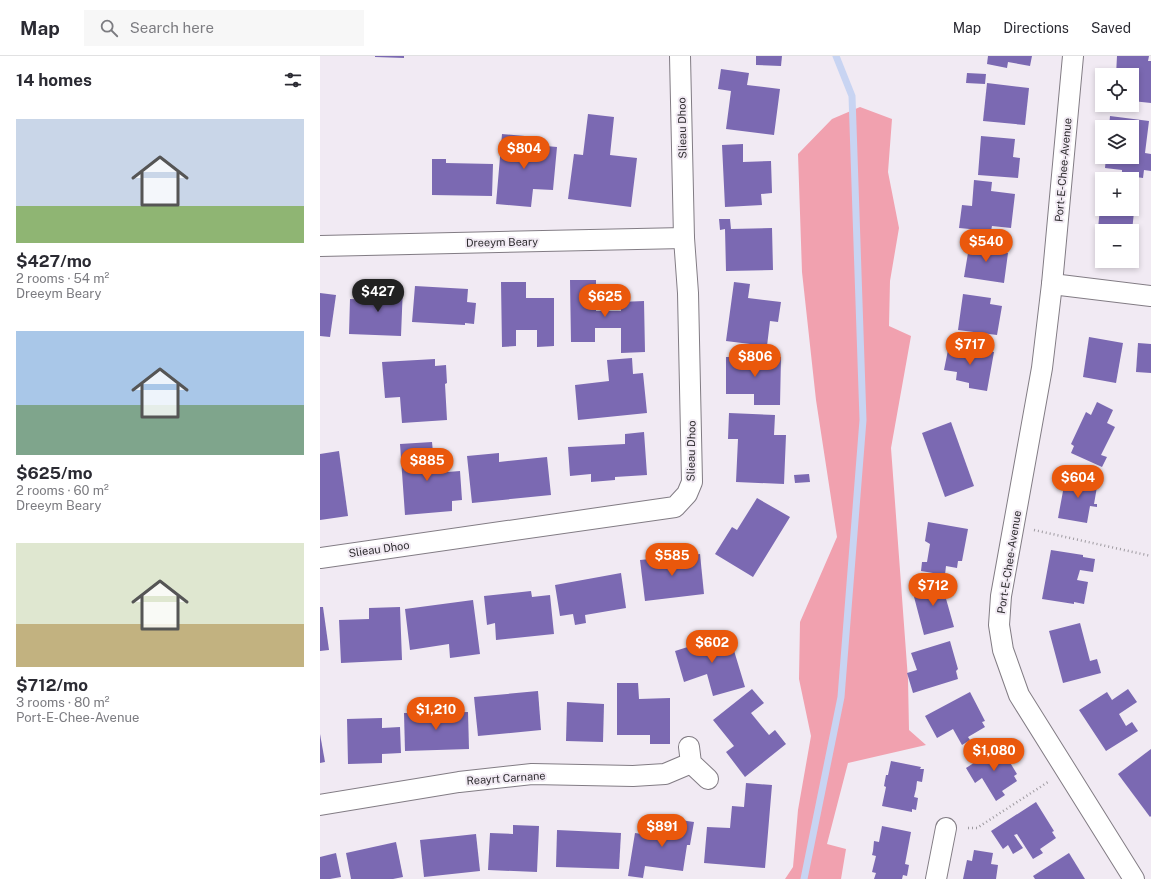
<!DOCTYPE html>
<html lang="en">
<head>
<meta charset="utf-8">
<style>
  :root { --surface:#fff; --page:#f7f7f7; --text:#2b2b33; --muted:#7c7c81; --line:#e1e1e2; --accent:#ea580c }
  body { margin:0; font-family:"Public Sans",sans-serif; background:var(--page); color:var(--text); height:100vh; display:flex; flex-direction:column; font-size:15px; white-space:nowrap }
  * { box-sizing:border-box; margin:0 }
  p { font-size:13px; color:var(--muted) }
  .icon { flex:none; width:22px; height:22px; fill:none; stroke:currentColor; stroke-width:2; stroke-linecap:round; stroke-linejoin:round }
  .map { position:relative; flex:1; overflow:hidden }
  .sheet { display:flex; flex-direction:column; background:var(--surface); width:320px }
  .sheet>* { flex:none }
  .buttons { position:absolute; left:775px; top:12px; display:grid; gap:8px }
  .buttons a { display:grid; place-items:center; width:44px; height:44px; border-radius:0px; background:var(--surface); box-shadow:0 2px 6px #0003; font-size:20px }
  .price { position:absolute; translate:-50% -34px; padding:0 9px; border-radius:14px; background:var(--accent); color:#fff; font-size:13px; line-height:26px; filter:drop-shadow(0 1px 2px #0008) }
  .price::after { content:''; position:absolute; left:50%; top:24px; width:12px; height:9px; margin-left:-6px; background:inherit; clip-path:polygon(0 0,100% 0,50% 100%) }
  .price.active { background:#222; color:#fff }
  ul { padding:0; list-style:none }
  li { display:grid; align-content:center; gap:8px; height:212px; padding:0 16px }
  li span { display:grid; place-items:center; height:124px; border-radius:0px; color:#555 }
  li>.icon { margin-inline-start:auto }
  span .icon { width:72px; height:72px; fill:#fffc; stroke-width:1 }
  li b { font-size:17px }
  h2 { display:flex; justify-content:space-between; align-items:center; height:48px; padding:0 16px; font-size:17px }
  header { display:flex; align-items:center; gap:24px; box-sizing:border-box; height:56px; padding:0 20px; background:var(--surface); border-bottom:1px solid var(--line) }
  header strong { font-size:19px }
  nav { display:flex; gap:22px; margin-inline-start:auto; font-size:14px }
  .search { width:280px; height:36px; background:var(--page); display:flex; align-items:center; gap:10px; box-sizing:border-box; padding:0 14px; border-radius:0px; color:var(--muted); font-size:15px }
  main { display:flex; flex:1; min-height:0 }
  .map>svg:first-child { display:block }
  .green { fill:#f1a1af }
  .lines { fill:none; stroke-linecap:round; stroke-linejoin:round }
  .stream { stroke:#c8d4f2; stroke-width:7 }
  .building { fill:#7b69b2 }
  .street-casing { stroke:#827c84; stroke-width:22 }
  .path { stroke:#9f9ba1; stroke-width:2.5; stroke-dasharray:1 3; stroke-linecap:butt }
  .street { stroke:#fff; stroke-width:20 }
  .labels { text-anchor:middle; stroke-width:4; stroke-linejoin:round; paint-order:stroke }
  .street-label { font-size:11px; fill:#2f2d30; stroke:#f1eaf3 }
</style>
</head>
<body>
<header>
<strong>Map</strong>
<div class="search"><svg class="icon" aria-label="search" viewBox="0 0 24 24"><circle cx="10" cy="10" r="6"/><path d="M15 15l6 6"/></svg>Search here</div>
<nav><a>Map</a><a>Directions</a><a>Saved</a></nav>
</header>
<main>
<section class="sheet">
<h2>14 homes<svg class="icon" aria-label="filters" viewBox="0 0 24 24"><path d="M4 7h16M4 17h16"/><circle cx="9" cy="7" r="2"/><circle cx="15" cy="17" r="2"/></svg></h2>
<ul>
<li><span style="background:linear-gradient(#c9d6e8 70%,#8fb573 0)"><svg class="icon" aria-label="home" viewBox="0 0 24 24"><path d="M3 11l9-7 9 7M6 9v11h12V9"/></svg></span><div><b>$427/mo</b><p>2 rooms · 54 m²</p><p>Dreeym Beary</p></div></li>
<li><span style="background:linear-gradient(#a9c7e8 60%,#7fa58c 0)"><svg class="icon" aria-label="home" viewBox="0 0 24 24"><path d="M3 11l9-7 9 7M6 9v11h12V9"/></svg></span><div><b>$625/mo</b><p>2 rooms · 60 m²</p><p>Dreeym Beary</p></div></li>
<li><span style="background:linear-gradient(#dfe7d0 65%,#c2b280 0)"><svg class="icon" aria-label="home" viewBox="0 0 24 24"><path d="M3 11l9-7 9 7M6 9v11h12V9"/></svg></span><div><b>$712/mo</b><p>3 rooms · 80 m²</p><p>Port-E-Chee-Avenue</p></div></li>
</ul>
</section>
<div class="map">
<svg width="831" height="823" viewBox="0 0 831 823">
  <rect width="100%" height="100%" fill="#f1eaf3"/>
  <path class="green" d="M 540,51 L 572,63 L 568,116 L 579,172 L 570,225 L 569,270 L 591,280 L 571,392 L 588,623 L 589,674 L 606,689 L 528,707 L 507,788 L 526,793 L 521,823 L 465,823 L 473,811 L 478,754 L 491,680 L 479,623 L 480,566 L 517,481 L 496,344 L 482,216 L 478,98 L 512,63 Z"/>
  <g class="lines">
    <path class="stream" d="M 484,823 L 521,641 L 543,364 L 532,40 L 516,0"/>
  </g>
  <g class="building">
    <path d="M 55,0 L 84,0 L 84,2 L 55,1 Z"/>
    <path d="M 436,0 L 462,0 L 461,10 L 436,9 Z"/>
    <path d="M 668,0 L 712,0 L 710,10 L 688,6 L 687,12 L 667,8 Z"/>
    <path d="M 797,0 L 829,0 L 828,5 L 831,5 L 831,47 L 812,45 L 812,19 L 796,19 Z"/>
    <path d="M 401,13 L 429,17 L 427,29 L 460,33 L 454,79 L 406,73 L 411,35 L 398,33 Z"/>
    <path d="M 647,17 L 666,18 L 665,28 L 646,27 Z"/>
    <path d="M 667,27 L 709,32 L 705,69 L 663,65 Z"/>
    <path d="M 268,58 L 294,61 L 290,99 L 317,102 L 311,151 L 248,143 L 254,98 L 263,99 Z"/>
    <path d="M 790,60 L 829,65 L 825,97 L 831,98 L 831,115 L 824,114 L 823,122 L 802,119 L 802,114 L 785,112 L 786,101 L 812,101 L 812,71 L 789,71 Z"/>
    <path d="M 182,78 L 216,81 L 215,89 L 237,91 L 233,134 L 213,133 L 211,151 L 176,148 Z"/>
    <path d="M 661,80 L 695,83 L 693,101 L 700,102 L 698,122 L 658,119 Z"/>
    <path d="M 423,88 L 423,106 L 451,105 L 452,137 L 441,138 L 442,149 L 405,151 L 402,89 Z"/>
    <path d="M 112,103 L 126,103 L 126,107 L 173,108 L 172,140 L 112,139 Z"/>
    <path d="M 654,124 L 672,126 L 671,135 L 695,138 L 691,172 L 672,170 L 671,175 L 639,172 L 642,149 L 652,150 Z"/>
    <path d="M 780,152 L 814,156 L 812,175 L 782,175 L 782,194 L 776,193 Z"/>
    <path d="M 399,163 L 410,163 L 411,173 L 452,172 L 453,214 L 406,215 L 405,173 L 400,174 Z"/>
    <path d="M 650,185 L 678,189 L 676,195 L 688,197 L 684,227 L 644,221 Z"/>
    <path d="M 250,224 L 276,224 L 276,255 L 301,255 L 300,246 L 324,245 L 325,296 L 301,297 L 301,272 L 275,272 L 275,286 L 251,286 Z"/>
    <path d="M 181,226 L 206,226 L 206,242 L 234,242 L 234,290 L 217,291 L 217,274 L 196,274 L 196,290 L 182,291 Z"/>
    <path d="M 414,226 L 430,228 L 428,242 L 461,246 L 458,266 L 450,265 L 447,290 L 406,285 Z"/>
    <path d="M 59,229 L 83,230 L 81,280 L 29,278 L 30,243 L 59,244 Z"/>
    <path d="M 95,230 L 148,233 L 147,246 L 156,247 L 154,268 L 145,267 L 145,269 L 92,266 Z"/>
    <path d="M 0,237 L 16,239 L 10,281 L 0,280 Z"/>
    <path d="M 643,238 L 671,242 L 670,248 L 682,250 L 677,279 L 638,274 Z"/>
    <path d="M 769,281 L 803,287 L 796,327 L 763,321 Z"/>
    <path d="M 818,287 L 831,288 L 831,317 L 816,316 Z"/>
    <path d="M 629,289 L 674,296 L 667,335 L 649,332 L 649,327 L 636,324 L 637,316 L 624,314 Z"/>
    <path d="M 406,301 L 461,301 L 460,349 L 434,349 L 434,338 L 406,338 Z"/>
    <path d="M 312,302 L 313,318 L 323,317 L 327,357 L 258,364 L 255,329 L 289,325 L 287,304 Z"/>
    <path d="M 115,303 L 115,310 L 126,309 L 127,327 L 125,328 L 127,364 L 82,367 L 80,341 L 65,342 L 62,306 Z"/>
    <path d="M 777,346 L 793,354 L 787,367 L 795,371 L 781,399 L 787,401 L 782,411 L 751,397 L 754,390 L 751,388 L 766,356 L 771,359 Z"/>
    <path d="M 409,357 L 455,359 L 454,379 L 466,379 L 464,428 L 416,426 L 418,383 L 408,383 Z"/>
    <path d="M 631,366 L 654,430 L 625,441 L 602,377 Z"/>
    <path d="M 324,376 L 327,419 L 295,421 L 295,424 L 271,426 L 271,418 L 250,420 L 248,391 L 305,388 L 305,378 Z"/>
    <path d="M 112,386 L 115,417 L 140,415 L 142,444 L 132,445 L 132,455 L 85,459 L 80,388 Z"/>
    <path d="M 19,395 L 28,460 L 0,464 L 0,398 Z"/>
    <path d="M 179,397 L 179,406 L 227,401 L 231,439 L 152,447 L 147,400 Z"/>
    <path d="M 489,418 L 490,426 L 475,427 L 474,419 Z"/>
    <path d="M 746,419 L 778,425 L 774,448 L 777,448 L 777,451 L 770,450 L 767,467 L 738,462 Z"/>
    <path d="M 437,442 L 470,461 L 433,521 L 395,498 L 412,471 L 417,474 Z"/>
    <path d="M 608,466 L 648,473 L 642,505 L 638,505 L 637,512 L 626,510 L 625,519 L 601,515 L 602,506 L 607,506 L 610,488 L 605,485 Z"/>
    <path d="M 731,494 L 763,499 L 763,501 L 775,503 L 773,516 L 760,514 L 757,524 L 768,526 L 764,548 L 754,546 L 754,548 L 722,543 Z"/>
    <path d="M 380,498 L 384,538 L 325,545 L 320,504 Z"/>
    <path d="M 301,517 L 306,552 L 265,559 L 266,567 L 255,569 L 253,558 L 240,560 L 235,529 Z"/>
    <path d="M 612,522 L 613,527 L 621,525 L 634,571 L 604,579 L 593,537 L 599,535 L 596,527 Z"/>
    <path d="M 211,535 L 212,541 L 230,539 L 234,578 L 176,584 L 175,567 L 167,569 L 164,540 Z"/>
    <path d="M 153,544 L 160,598 L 130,602 L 129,588 L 90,594 L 85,553 Z"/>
    <path d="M 0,551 L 3,551 L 9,594 L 0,595 Z"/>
    <path d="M 80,551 L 82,604 L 21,607 L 19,564 L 49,563 L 49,552 Z"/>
    <path d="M 760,567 L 770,605 L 777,603 L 781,617 L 743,627 L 729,575 Z"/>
    <path d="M 409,578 L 425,631 L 393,640 L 387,618 L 364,626 L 355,595 Z"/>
    <path d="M 630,585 L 638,613 L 636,615 L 638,623 L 593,637 L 587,617 L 597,614 L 591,597 Z"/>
    <path d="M 297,627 L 318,627 L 319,643 L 350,642 L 350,688 L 330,688 L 330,679 L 297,679 Z"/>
    <path d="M 432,633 L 444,647 L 431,657 L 449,679 L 455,674 L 466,688 L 425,721 L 406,696 L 414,690 L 393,664 Z"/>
    <path d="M 808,633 L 817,646 L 799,658 L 806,670 L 812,666 L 818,675 L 786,695 L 759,654 L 787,636 L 792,644 Z"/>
    <path d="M 218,635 L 221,674 L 158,680 L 154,641 Z"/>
    <path d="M 650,636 L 665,665 L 662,666 L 665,671 L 648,681 L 650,684 L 642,689 L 633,673 L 617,682 L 605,660 Z"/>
    <path d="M 247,646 L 284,648 L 283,686 L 246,685 Z"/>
    <path d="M 148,656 L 149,693 L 85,695 L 84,657 Z"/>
    <path d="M 62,662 L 62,672 L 80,671 L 81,697 L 62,698 L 62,707 L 28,708 L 27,663 Z"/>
    <path d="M 0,678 L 5,706 L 0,707 Z"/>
    <path d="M 680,690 L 697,718 L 694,720 L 697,725 L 682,735 L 685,739 L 676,745 L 662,722 L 655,727 L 646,712 Z"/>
    <path d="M 831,693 L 831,760 L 830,761 L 798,718 Z"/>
    <path d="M 571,705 L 601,711 L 600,713 L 604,713 L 602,726 L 597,725 L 596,733 L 594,741 L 598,742 L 596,754 L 592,753 L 592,756 L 562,750 L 566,731 L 564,730 L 566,719 L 568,719 Z"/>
    <path d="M 426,727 L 452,729 L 445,812 L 384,807 L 387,771 L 410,772 L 412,750 L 424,751 Z"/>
    <path d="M 716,746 L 734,775 L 732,776 L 736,782 L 720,793 L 723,797 L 713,803 L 697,778 L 694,779 L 703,792 L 693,798 L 688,789 L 683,793 L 671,775 Z"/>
    <path d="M 346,762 L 374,766 L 370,789 L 367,789 L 363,815 L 325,810 L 323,822 L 308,820 L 315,777 L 343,781 Z"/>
    <path d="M 193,769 L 219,770 L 217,816 L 168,814 L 170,777 L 193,778 Z"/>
    <path d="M 562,770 L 591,776 L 585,808 L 589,809 L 587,820 L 583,819 L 582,823 L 554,823 L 556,817 L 552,816 L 556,800 L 552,799 L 553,795 L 554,785 L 559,786 Z"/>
    <path d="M 237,774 L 301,777 L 299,813 L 236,811 Z"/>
    <path d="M 156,778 L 160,815 L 104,821 L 100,784 Z"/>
    <path d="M 76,786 L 83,821 L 73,823 L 31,823 L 26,797 Z"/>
    <path d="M 654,794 L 673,797 L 671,808 L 678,809 L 676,823 L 643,823 L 647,804 L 652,805 Z"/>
    <path d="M 16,797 L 21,821 L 10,823 L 0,823 L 0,801 Z"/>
    <path d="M 749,797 L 765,823 L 715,823 L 713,820 Z"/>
  </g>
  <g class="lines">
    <defs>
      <g id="street">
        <path d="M 753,0 L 732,228 L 722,312 L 681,540 L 679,569 L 683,594 L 699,639 L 814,823"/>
        <path d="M 0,190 L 364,182"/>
        <path d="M 732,228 L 831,240"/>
        <path d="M 0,502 L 355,451 L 367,438 L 372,426 L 368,237 L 364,182 L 360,0"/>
        <path d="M 369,691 L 371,707 L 388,723"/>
        <path d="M 0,749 L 139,726 L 212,718 L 313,720 L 345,718 L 371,707"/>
        <path d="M 616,823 L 626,772"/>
      </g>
    </defs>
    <use href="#street" class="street-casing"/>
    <g class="path">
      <path d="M 714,474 L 831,500"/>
      <path d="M 648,772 L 657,772 L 728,726"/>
    </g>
    <use href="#street" class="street"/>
  </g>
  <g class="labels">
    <g class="street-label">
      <text transform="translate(362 72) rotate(-91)" y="4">Slieau Dhoo</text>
      <text transform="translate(743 114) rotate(-85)" y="4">Port-E-Chee-Avenue</text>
      <text transform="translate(182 186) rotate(-1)" y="4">Dreeym Beary</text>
      <text transform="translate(371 395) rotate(-89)" y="4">Slieau Dhoo</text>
      <text transform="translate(59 493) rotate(-8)" y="4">Slieau Dhoo</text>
      <text transform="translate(689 506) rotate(-81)" y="4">Port-E-Chee-Avenue</text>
      <text transform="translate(186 722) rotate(-4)" y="4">Reayrt Carnane</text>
    </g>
  </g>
</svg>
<div class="buttons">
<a><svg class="icon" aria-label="locate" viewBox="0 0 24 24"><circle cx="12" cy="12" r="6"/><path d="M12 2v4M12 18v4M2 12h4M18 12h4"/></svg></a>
<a><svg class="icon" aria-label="layers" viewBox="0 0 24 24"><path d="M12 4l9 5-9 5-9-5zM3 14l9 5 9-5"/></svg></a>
<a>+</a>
<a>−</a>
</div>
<b class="price" style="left:204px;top:114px">$804</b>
<b class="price" style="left:666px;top:207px">$540</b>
<b class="price active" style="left:58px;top:257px">$427</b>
<b class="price" style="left:285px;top:262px">$625</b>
<b class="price" style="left:650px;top:310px">$717</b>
<b class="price" style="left:435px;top:322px">$806</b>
<b class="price" style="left:107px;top:426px">$885</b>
<b class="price" style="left:758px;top:443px">$604</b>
<b class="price" style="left:352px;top:521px">$585</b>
<b class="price" style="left:613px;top:551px">$712</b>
<b class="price" style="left:392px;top:608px">$602</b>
<b class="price" style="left:116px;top:675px">$1,210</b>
<b class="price" style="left:674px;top:716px">$1,080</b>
<b class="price" style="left:342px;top:792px">$891</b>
</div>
</main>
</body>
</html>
